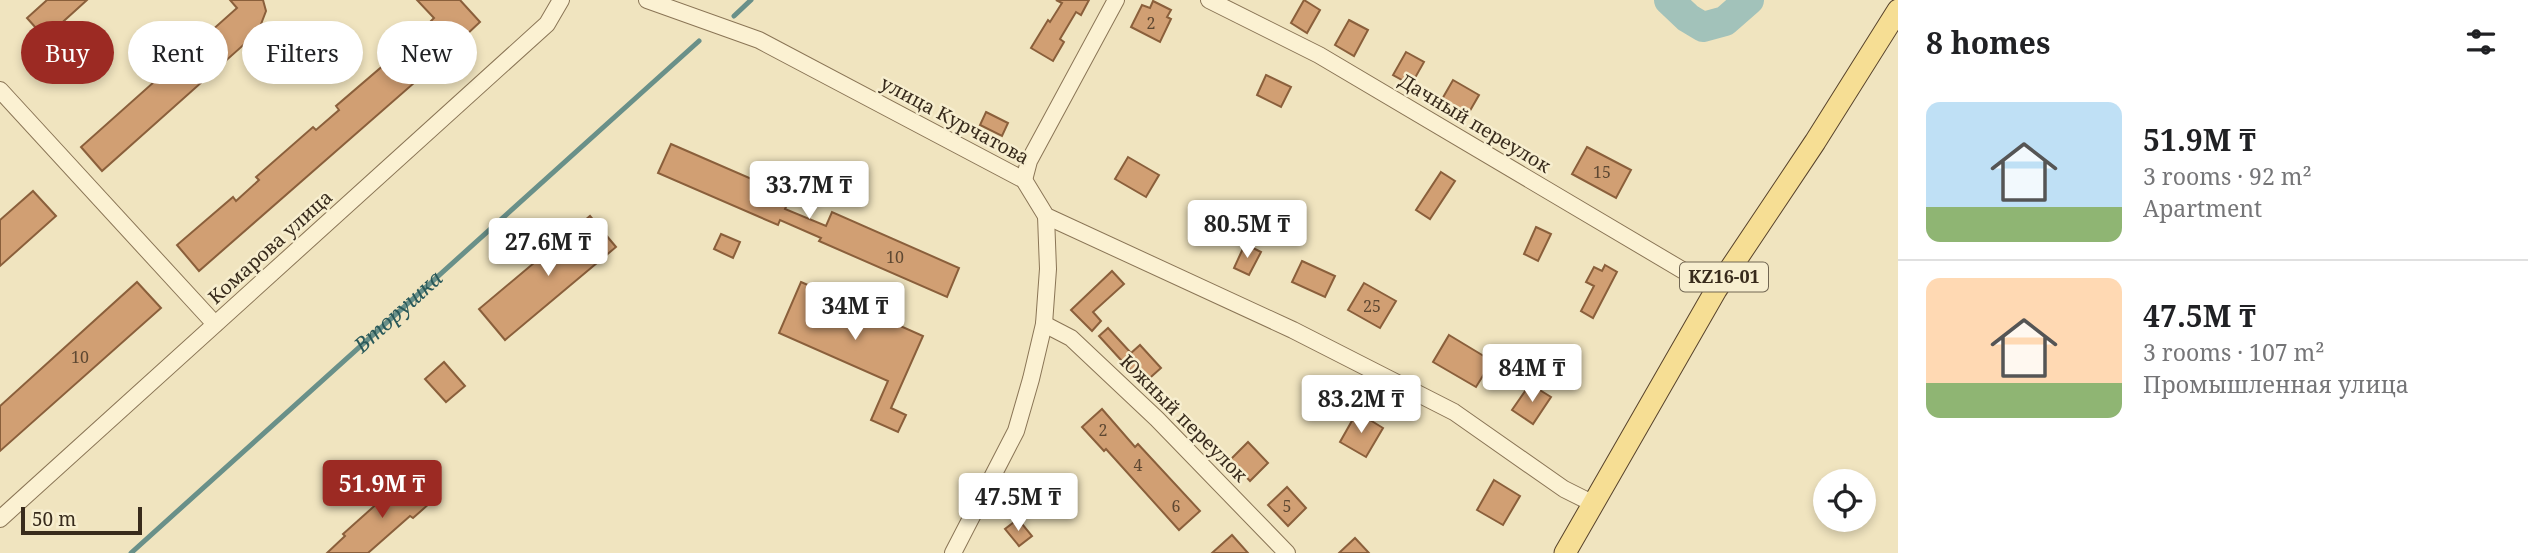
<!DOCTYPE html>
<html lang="en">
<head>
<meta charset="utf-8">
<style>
  :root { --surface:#fff; --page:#f6f6f6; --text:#202124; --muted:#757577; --line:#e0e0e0; --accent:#9c2a23 }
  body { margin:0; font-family:"Noto Serif",serif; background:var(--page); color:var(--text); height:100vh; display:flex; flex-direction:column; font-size:26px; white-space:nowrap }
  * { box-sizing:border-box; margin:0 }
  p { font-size:23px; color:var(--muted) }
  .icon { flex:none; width:38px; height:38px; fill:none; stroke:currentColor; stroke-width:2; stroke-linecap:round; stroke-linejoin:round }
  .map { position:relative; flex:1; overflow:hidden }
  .side { display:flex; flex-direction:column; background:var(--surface); width:630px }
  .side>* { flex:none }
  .banner { position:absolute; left:21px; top:21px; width:665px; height:63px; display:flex; gap:14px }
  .controls { position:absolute; left:1813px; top:469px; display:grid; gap:14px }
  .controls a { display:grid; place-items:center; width:63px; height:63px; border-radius:50%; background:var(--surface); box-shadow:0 4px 10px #0003; font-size:35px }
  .scale { position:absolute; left:21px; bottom:18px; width:121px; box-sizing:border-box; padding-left:7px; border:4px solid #382b1c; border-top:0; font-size:19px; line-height:24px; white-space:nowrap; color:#382b1c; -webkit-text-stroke:5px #f7eecf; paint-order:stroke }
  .price { position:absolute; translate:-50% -60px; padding:0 16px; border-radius:7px; background:#fff; color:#222; font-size:23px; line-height:46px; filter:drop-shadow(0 2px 4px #0008) }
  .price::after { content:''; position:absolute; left:50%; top:42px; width:21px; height:16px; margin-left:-10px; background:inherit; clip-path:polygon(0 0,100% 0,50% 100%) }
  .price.on { background:var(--accent); color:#fff }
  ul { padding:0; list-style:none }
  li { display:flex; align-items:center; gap:21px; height:175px; padding:0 28px }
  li+li { border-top:2px solid var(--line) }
  li span { display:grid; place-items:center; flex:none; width:196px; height:140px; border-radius:14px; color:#555 }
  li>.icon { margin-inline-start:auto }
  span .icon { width:84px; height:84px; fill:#fffc; stroke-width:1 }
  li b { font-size:30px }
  h2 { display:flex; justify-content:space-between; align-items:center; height:84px; padding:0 28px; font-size:30px }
  .tag { padding:0 24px; border-radius:32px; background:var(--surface); box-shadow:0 4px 10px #0003; font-size:24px; line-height:63px }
  .tag.on { background:var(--accent); color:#fff }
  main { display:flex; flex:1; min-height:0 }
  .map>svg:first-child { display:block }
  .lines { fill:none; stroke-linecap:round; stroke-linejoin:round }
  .stream { stroke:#699089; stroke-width:5 }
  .river { stroke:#a2c2ba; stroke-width:30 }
  .building { fill:#d19f73; stroke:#8a5f3b; stroke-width:2 }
  .minor-casing { stroke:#8a7556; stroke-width:18 }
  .major-casing { stroke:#57422b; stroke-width:23 }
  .minor { stroke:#fbf1d2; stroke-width:16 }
  .major { stroke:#f6de94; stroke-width:21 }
  .labels { text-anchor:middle; stroke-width:5; stroke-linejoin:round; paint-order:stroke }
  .number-label { font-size:16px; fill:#5e4832 }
  .shield { fill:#f7eecf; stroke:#716652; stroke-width:2 }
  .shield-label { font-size:18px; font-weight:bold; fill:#382b1c }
  .street-label { font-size:19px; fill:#382b1c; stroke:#f7eecf }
  .water-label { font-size:21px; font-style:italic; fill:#2a5959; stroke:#f7eecf }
</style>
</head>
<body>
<main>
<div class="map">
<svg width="1898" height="553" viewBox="0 0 1898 553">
  <rect width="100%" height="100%" fill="#f0e4bf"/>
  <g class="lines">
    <g class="stream">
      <path d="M 734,16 L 751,0"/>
      <path id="s1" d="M 131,553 L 699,41"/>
    </g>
    <path class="river" d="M 1669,0 L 1688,18 L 1703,27 L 1725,21 L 1749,0"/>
  </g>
  <g class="building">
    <path d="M 47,0 L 87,0 L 45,38 L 27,18 Z"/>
    <path d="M 230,0 L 263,0 L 266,11 L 258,32 L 102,171 L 81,147 L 237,8 Z"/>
    <path d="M 417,0 L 460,0 L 480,22 L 448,52 L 425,27 L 434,18 Z"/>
    <path d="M 1056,0 L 1089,0 L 1081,15 L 1076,12 L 1060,39 L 1064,42 L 1053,61 L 1031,48 L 1048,20 L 1050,22 L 1062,3 Z"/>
    <path d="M 1304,0 L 1320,10 L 1307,33 L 1291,23 Z"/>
    <path d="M 1153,1 L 1171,10 L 1167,17 L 1171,19 L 1160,42 L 1131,27 L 1142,5 L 1150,8 Z"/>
    <path d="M 1349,20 L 1368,30 L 1354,56 L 1335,45 Z"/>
    <path d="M 1406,52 L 1424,62 L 1411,85 L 1393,75 Z"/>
    <path d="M 392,58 L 414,83 L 199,271 L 177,245 L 233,197 L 236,201 L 259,180 L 256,177 L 313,127 L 316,130 L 339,110 L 336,106 Z"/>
    <path d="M 1266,75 L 1291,87 L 1281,107 L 1257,95 Z"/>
    <path d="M 1453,80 L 1479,95 L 1467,116 L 1441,101 Z"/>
    <path d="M 986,112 L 1008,123 L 1002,136 L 980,125 Z"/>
    <path d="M 671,144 L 791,196 L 785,209 L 826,226 L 832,212 L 959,268 L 947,297 L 819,241 L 821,238 L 780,220 L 778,225 L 658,173 Z"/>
    <path d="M 1587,147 L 1631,170 L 1616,198 L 1572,174 Z"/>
    <path d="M 1128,157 L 1159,175 L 1146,197 L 1115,179 Z"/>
    <path d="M 1441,172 L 1455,181 L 1430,219 L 1416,210 Z"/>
    <path d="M 33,191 L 56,216 L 0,266 L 0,220 Z"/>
    <path d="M 590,216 L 616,247 L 505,340 L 479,309 Z"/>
    <path d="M 1536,227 L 1551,234 L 1538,261 L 1524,254 Z"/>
    <path d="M 721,234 L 740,242 L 733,258 L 714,249 Z"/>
    <path d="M 1245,244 L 1261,252 L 1249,275 L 1234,268 Z"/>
    <path d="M 1302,261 L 1335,276 L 1325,297 L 1292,282 Z"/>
    <path d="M 1605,265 L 1617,272 L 1593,318 L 1581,311 L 1594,286 L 1586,282 L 1594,267 L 1602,271 Z"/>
    <path d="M 1112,271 L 1124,284 L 1093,312 L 1101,321 L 1092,331 L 1071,310 Z"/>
    <path d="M 137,282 L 161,308 L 0,451 L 0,406 Z"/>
    <path d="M 801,282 L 923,336 L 891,408 L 906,415 L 898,432 L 871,420 L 888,381 L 779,333 Z"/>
    <path d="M 1364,283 L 1396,301 L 1380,328 L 1348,310 Z"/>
    <path d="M 1108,328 L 1131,353 L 1140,345 L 1161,368 L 1143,384 L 1099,336 Z"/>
    <path d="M 1449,335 L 1492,361 L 1476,387 L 1433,362 Z"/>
    <path d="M 444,362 L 465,386 L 446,402 L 425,379 Z"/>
    <path d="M 1530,384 L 1551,397 L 1533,424 L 1512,410 Z"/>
    <path d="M 1102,409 L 1135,447 L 1138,444 L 1200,511 L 1179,530 L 1106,449 L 1104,451 L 1082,427 Z"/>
    <path d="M 1357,412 L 1383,428 L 1366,457 L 1340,442 Z"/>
    <path d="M 1248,442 L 1268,463 L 1250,481 L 1230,460 Z"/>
    <path d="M 409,480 L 430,503 L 413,518 L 410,516 L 368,553 L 327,553 L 345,536 L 343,534 L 390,492 L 392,495 Z"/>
    <path d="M 1494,480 L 1520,496 L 1503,525 L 1477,510 Z"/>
    <path d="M 1287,487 L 1306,508 L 1288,526 L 1268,505 Z"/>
    <path d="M 1018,519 L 1032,536 L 1019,546 L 1005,529 Z"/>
    <path d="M 1232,535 L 1248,553 L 1212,553 Z"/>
    <path d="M 1355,538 L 1369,553 L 1339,553 Z"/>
  </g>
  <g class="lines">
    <defs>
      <g id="minor">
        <path d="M 647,0 L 759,40 L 1024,180 L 1046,216 L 1293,330 L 1454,412 L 1564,489 L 1592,503"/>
        <path d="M 1209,0 L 1319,55 L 1716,290"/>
        <path d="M 0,90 L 215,324"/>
        <path d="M 1024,180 L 1029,161 L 1116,0"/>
        <path d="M 1044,324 L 1071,338 L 1157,419 L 1287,553"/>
        <path d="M 0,519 L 547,24 L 561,0"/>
        <path d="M 953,553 L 1016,431 L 1031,379 L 1044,324 L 1048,269 L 1046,216"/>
      </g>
      <path id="major" d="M 1565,553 L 1716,290 L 1815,142 L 1898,10"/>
    </defs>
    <use href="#minor" class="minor-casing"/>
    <use href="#major" class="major-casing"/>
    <use href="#minor" class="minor"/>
    <use href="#major" class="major"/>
  </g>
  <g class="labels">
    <g class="number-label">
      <text x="1151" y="29">2</text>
      <text x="1602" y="178">15</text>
      <text x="895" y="263">10</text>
      <text x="1372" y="312">25</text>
      <text x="80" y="363">10</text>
      <text x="1103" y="436">2</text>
      <text x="1138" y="471">4</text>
      <text x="1176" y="512">6</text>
      <text x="1287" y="512">5</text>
    </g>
    <rect class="shield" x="1680" y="262.5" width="88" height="29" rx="5"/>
    <g class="shield-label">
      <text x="1724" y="283">KZ16-01</text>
    </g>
    <g class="street-label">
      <text transform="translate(955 120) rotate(28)" y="7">улица Курчатова</text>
      <text transform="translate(1475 123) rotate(31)" y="7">Дачный переулок</text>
      <text transform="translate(270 247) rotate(-42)" y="7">Комарова улица</text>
      <text transform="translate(1184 418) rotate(45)" y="7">Южный переулок</text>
    </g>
    <g class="water-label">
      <text dy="7" stroke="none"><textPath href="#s1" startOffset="360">Вторушка</textPath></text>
    </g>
  </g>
</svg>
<div class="controls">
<a><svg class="icon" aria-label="locate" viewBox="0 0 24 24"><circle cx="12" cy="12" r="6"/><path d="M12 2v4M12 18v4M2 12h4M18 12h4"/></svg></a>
</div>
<div class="scale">50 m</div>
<b class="price" style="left:809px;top:221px">33.7M ₸</b>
<b class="price" style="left:1247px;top:260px">80.5M ₸</b>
<b class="price" style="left:548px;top:278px">27.6M ₸</b>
<b class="price" style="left:855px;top:342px">34M ₸</b>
<b class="price" style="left:1532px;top:404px">84M ₸</b>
<b class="price" style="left:1361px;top:435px">83.2M ₸</b>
<b class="price on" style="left:382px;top:520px">51.9M ₸</b>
<b class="price" style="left:1018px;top:533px">47.5M ₸</b>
<div class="banner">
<a class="tag on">Buy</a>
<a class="tag">Rent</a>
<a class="tag">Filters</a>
<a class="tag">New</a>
</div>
</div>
<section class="side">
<h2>8 homes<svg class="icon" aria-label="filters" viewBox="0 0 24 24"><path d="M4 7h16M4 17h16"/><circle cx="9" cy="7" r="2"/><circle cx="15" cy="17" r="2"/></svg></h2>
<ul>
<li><span style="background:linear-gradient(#bfe0f5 75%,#8fb573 0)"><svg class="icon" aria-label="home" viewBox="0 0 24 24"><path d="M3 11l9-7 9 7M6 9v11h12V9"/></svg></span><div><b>51.9M ₸</b><p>3 rooms · 92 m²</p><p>Apartment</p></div></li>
<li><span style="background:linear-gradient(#ffd9b3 75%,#8fb573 0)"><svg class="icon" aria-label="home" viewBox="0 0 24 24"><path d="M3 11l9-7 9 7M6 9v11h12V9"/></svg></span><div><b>47.5M ₸</b><p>3 rooms · 107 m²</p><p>Промышленная улица</p></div></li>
</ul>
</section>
</main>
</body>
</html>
